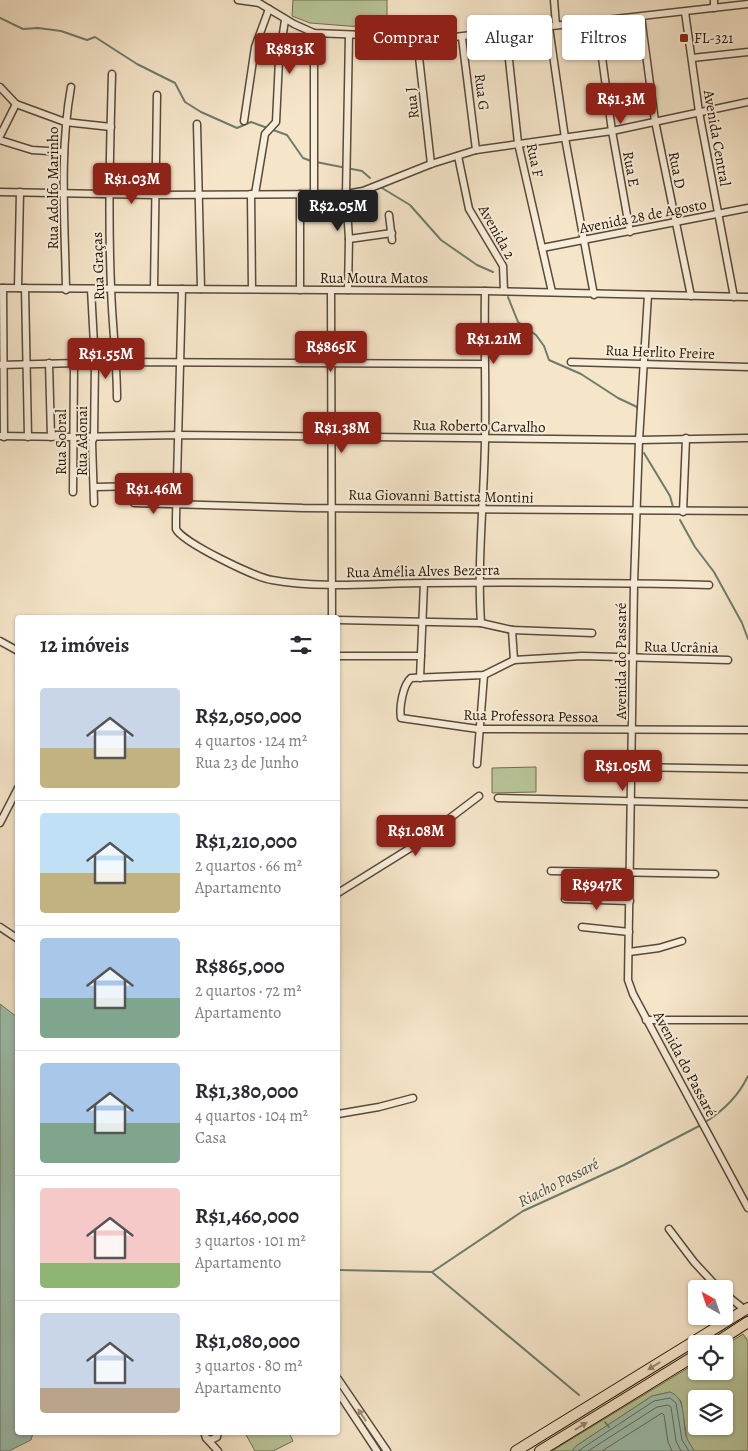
<!DOCTYPE html>
<html lang="pt">
<head>
<meta charset="utf-8">
<style>
  :root { --surface:#fff; --page:#f2f2f3; --text:#2b2b33; --muted:#7c7c81; --line:#e1e1e2; --accent:#8f2418 }
  body { margin:0; font-family:Alegreya,serif; background:var(--page); color:var(--text); height:100vh; display:flex; flex-direction:column; font-size:19px; white-space:nowrap }
  * { box-sizing:border-box; margin:0 }
  p { font-size:16px; color:var(--muted) }
  .icon { flex:none; width:28px; height:28px; fill:none; stroke:currentColor; stroke-width:2; stroke-linecap:round; stroke-linejoin:round }
  .map { position:relative; flex:1; overflow:hidden }
  .sheet { position:absolute; left:15px; top:615px; width:325px; height:820px; display:flex; flex-direction:column; background:var(--surface); border-radius:5px; box-shadow:0 1px 4px #0004 }
  .sheet>* { flex:none }
  .top-card { position:absolute; left:355px; top:15px; width:318px; height:45px; display:flex; gap:10px }
  .needle { width:32px; rotate:320deg }
  .buttons { position:absolute; left:688px; top:1280px; display:grid; gap:10px }
  .buttons a { display:grid; place-items:center; width:45px; height:45px; border-radius:5px; background:var(--surface); box-shadow:0 1px 4px #0004; font-size:25px }
  .price { position:absolute; translate:-50% -42px; padding:0 11px; border-radius:5px; background:var(--accent); color:#fff; font-size:16px; line-height:32px; filter:drop-shadow(0 1px 2px #0008) }
  .price::after { content:''; position:absolute; left:50%; top:30px; width:15px; height:11px; margin-left:-8px; background:inherit; clip-path:polygon(0 0,100% 0,50% 100%) }
  .price.on { background:#222; color:#fff }
  ul { padding:0; list-style:none }
  li { display:flex; align-items:center; gap:15px; height:125px; padding:0 25px }
  li+li { border-top:1px solid var(--line) }
  li span { display:grid; place-items:center; flex:none; width:140px; height:100px; border-radius:5px; color:#555 }
  li>.icon { margin-inline-start:auto }
  span .icon { width:60px; height:60px; fill:#fffc; stroke-width:1 }
  li b { font-size:21px }
  h2 { display:flex; justify-content:space-between; align-items:center; height:60px; padding:0 25px; font-size:21px }
  .pill { padding:0 18px; border-radius:5px; background:var(--surface); box-shadow:0 1px 4px #0004; font-size:18px; line-height:45px }
  .pill.on { background:var(--accent); color:#fff }
  .map>svg:first-child { display:block }
  .green { fill:#b8c599; stroke:#6e6e50; fill-rule:evenodd }
  .water { fill:#9dc0b0; stroke:#6d7c6c }
  .lines { fill:none; stroke-linecap:round; stroke-linejoin:round }
  .shore { stroke:#616b5b; stroke-width:1 }
  .stream { stroke:#6d7c6c; stroke-width:2 }
  .street-casing { stroke:#594a37; stroke-width:9 }
  .primary-casing { stroke:#251606; stroke-width:12 }
  .street { stroke:#f8eedc; stroke-width:6 }
  .primary { stroke:#f5e5c9; stroke-width:10 }
  .oneway { fill:#978871 }
  .oneway2 { fill:#998d7c }
  .poi-dot { fill:#8f2418; stroke:#f8eedc; stroke-width:2 }
  .labels { text-anchor:middle; stroke-width:4; stroke-linejoin:round; paint-order:stroke }
  .poi-label { font-size:15px; fill:#251606; stroke:#f8eedc; text-anchor:start }
  .street-label { font-size:15px; fill:#251606; stroke:#f8eedc }
  .water-label { font-size:16px; font-style:italic; fill:#4f5242; stroke:#f8eedc }
</style>
</head>
<body>
<div class="map">
<svg width="748" height="1451" viewBox="0 0 748 1451">
  <rect width="100%" height="100%" fill="#f5e5c9"/>
  <filter id="stains"><feTurbulence type="fractalNoise" baseFrequency=".004" numOctaves="4"/><feColorMatrix values="0 0 0 0 .2 0 0 0 0 .09 0 0 0 0 .02 0 0 0 .5 -.17"/></filter>
  <radialGradient id="worn" r=".72"><stop offset=".6" stop-color="#630" stop-opacity="0"/><stop offset="1" stop-color="#630" stop-opacity=".3"/></radialGradient>
  <g class="green">
    <path d="M 293,0 L 387,0 L 387,29 L 310,23 L 292,16 Z"/>
    <path d="M 536,767 L 536,792 L 492,793 L 492,768 Z"/>
    <path d="M 743,1334 L 748,1341 L 748,1451 L 694,1451 L 687,1439 L 681,1401 L 670,1392 L 652,1396 L 576,1446 L 572,1451 L 552,1451 L 696,1363 L 696,1371 L 724,1371 L 724,1346 ZM 696,1399 L 724,1399 L 724,1426 L 696,1426 Z"/>
    <path d="M 245,1433 L 289,1433 L 293,1441 L 273,1451 L 255,1451 Z"/>
  </g>
  <g class="water">
    <path d="M 0,1004 L 17,1017 L 18,1432 L 33,1433 L 31,1440 L 9,1451 L 0,1451 Z"/>
    <path d="M 670,1392 C 687,1398 682,1422 686,1436 C 688,1442 692,1446 694,1451 L 572,1451 L 576,1446 L 652,1396 Z"/>
  </g>
  <g class="lines">
    <g class="shore">
      <path d="M 578,1451 L 654,1401 L 670,1398 L 676,1403 L 682,1440 L 689,1451"/>
      <path d="M 588,1451 L 657,1407 L 668,1405 L 671,1407 L 676,1441 L 681,1451"/>
      <path d="M 602,1451 L 662,1413 L 664,1415 L 668,1442 L 672,1451"/>
    </g>
    <g class="stream">
      <path d="M 0,18 L 23,29 L 38,28 L 61,31 L 87,40 L 95,37 L 137,64 L 175,83 L 185,102 L 201,112 L 237,128 L 251,122 L 287,135 L 303,158 L 311,161"/>
      <path d="M 316,162 L 362,171 L 370,178"/>
      <path d="M 382,188 L 410,205 L 441,240 L 477,265 L 493,272"/>
      <path d="M 508,297 L 518,322 L 536,335 L 544,346 L 549,360 L 581,374 L 618,398 L 637,407 L 638,411"/>
      <path d="M 644,453 L 670,496 L 673,507"/>
      <path d="M 680,520 L 695,547 L 714,572 L 742,623 L 748,639"/>
      <path d="M 707,1121 C 724,1110 739,1095 748,1076"/>
      <path d="M 338,1270 L 432,1272"/>
      <path d="M 432,1272 L 523,1211 L 624,1165 L 701,1125"/>
      <path d="M 433,1273 L 579,1395"/>
      <path d="M 605,1422 L 609,1427"/>
    </g>
    <defs>
      <g id="street">
        <path d="M 238,0 L 259,3 L 294,24 L 314,33 L 390,36 L 427,40 L 748,4"/>
        <path d="M 554,0 L 556,25"/>
        <path d="M 714,0 L 714,8"/>
        <path d="M 685,12 L 699,112 L 734,297"/>
        <path d="M 641,17 L 655,121 L 691,296"/>
        <path d="M 597,21 L 612,131 L 630,232"/>
        <path d="M 549,27 L 565,138 L 594,295"/>
        <path d="M 506,32 L 518,143 L 552,292"/>
        <path d="M 314,33 L 314,194"/>
        <path d="M 462,38 L 476,150"/>
        <path d="M 417,39 L 431,164"/>
        <path d="M 692,58 L 748,52"/>
        <path d="M 112,74 C 110,145 108,216 111,287 C 112,324 117,361 117,398"/>
        <path d="M 0,87 L 16,104 L 65,122 L 111,127"/>
        <path d="M 244,121 L 255,47 L 269,9"/>
        <path d="M 197,124 L 201,289"/>
        <path d="M 0,136 L 16,104"/>
        <path d="M 0,140 L 32,150 L 64,152"/>
        <path d="M 458,156 L 469,209 L 503,266 L 504,291"/>
        <path d="M 0,192 L 154,195 L 346,194 L 363,191 L 431,164 L 476,150 L 612,131 L 748,102"/>
        <path d="M 251,194 L 252,289"/>
        <path d="M 255,194 L 265,134 L 276,122 L 279,60 L 285,20"/>
        <path d="M 300,194 L 300,290"/>
        <path d="M 389,215 L 392,240"/>
        <path d="M 349,239 L 392,233"/>
        <path d="M 542,248 L 748,208"/>
        <path d="M 0,288 L 485,291 L 748,297"/>
        <path d="M 3,288 L 4,437"/>
        <path d="M 18,288 L 20,192"/>
        <path d="M 25,288 L 28,437"/>
        <path d="M 154,288 L 157,95"/>
        <path d="M 91,289 L 95,363 L 94,437 L 92,442 L 94,503"/>
        <path d="M 182,289 L 176,518 L 176,529 C 182,542 256,578 272,580 C 323,589 376,583 428,583 C 521,582 615,583 709,585"/>
        <path d="M 66,290 C 65,222 59,154 71,87"/>
        <path d="M 331,290 L 332,618"/>
        <path d="M 348,290 L 349,239 L 346,194 L 349,35"/>
        <path d="M 648,295 L 639,440 L 634,584 L 628,980 L 633,994 L 748,1208"/>
        <path d="M 571,362 L 748,367"/>
        <path d="M 49,363 L 51,437"/>
        <path d="M 0,365 L 117,362 L 483,364"/>
        <path d="M 0,436 L 73,437 L 179,435 L 639,440 L 748,438"/>
        <path d="M 95,487 L 141,486"/>
        <path d="M 73,492 L 74,363"/>
        <path d="M 134,503 L 303,508 L 748,511"/>
        <path d="M 683,512 L 686,438"/>
        <path d="M 338,620 L 481,623 L 512,630 L 514,660"/>
        <path d="M 481,623 C 477,562 484,501 485,440 C 486,390 484,340 485,291"/>
        <path d="M 512,630 L 592,633"/>
        <path d="M 0,641 L 18,651"/>
        <path d="M 338,656 L 421,656"/>
        <path d="M 514,660 L 484,675 L 411,678 C 403,685 399,707 401,718 L 478,729 L 748,730"/>
        <path d="M 514,660 L 582,656 L 728,660"/>
        <path d="M 420,678 L 424,583"/>
        <path d="M 477,764 L 484,675"/>
        <path d="M 631,767 L 748,769"/>
        <path d="M 498,798 L 748,804"/>
        <path d="M 0,823 L 18,788"/>
        <path d="M 551,871 L 715,874"/>
        <path d="M 338,893 L 412,847 L 479,796"/>
        <path d="M 565,899 L 630,901"/>
        <path d="M 0,927 L 18,939"/>
        <path d="M 582,927 L 629,932"/>
        <path d="M 629,952 L 659,948 L 682,941"/>
        <path d="M 646,1020 L 748,1020"/>
        <path d="M 338,1114 L 379,1107 L 413,1098"/>
        <path d="M 669,1229 L 694,1262 L 719,1289"/>
        <path d="M 724,1293 L 745,1310"/>
        <path d="M 338,1379 L 387,1451"/>
        <path d="M 338,1392 L 377,1451"/>
        <path d="M 204,1432 L 206,1438 L 211,1440 L 217,1437 L 218,1432"/>
        <path d="M 207,1439 L 218,1451"/>
      </g>
      <g id="primary">
        <path d="M 714,1344 L 748,1322"/>
        <path d="M 516,1451 L 748,1308"/>
        <path d="M 540,1451 L 696,1355"/>
      </g>
    </defs>
    <use href="#street" class="street-casing"/>
    <use href="#primary" class="primary-casing"/>
    <use href="#street" class="street"/>
    <use href="#primary" class="primary"/>
  </g>
  <defs><path id="oneway-solid" d="M-6-.8H1V-3.2L6.5 0L1 3.2V.8H-6Z" transform="scale(1.25)"/></defs>
  <g class="oneway">
    <use href="#oneway-solid" transform="translate(654 1366) rotate(148)"/>
    <use href="#oneway-solid" transform="translate(581 1426) rotate(-32)"/>
  </g>
  <use class="oneway2" href="#oneway-solid" transform="translate(362 1415) rotate(-124)"/>
  <rect class="poi-dot" x="679" y="33" width="10" height="10" rx="2.5"/>
  <g class="labels">
    <g class="poi-label">
      <text x="694" y="43">FL-321</text>
    </g>
    <g class="street-label">
      <text transform="translate(482 92) rotate(83)" y="5">Rua G</text>
      <text transform="translate(412 103) rotate(-96)" y="5">Rua J</text>
      <text transform="translate(717 138) rotate(80)" y="5">Avenida Central</text>
      <text transform="translate(535 160) rotate(78)" y="5">Rua F</text>
      <text transform="translate(631 169) rotate(80)" y="5">Rua E</text>
      <text transform="translate(677 170) rotate(79)" y="5">Rua D</text>
      <text transform="translate(53 188) rotate(-90)" y="5">Rua Adolfo Marinho</text>
      <text transform="translate(643 216) rotate(-11)" y="5">Avenida 28 de Agosto</text>
      <text transform="translate(497 232) rotate(61)" y="5">Avenida 2</text>
      <text transform="translate(98 266) rotate(-92)" y="5">Rua Graças</text>
      <text x="374" y="283">Rua Moura Matos</text>
      <text transform="translate(660 352) rotate(2)" y="5">Rua Herlito Freire</text>
      <text transform="translate(479 426) rotate(1)" y="5">Rua Roberto Carvalho</text>
      <text transform="translate(82 441) rotate(-90)" y="5">Rua Adonai</text>
      <text transform="translate(61 442) rotate(-90)" y="5">Rua Sobral</text>
      <text transform="translate(441 496) rotate(1)" y="5">Rua Giovanni Battista Montini</text>
      <text transform="translate(423 571) rotate(-1)" y="5">Rua Amélia Alves Bezerra</text>
      <text transform="translate(681 647) rotate(1)" y="5">Rua Ucrânia</text>
      <text transform="translate(621 661) rotate(-90)" y="5">Avenida do Passaré</text>
      <text transform="translate(531 716) rotate(1)" y="5">Rua Professora Pessoa</text>
      <text transform="translate(685 1064) rotate(62)" y="5">Avenida do Passaré</text>
    </g>
    <g class="water-label">
      <text transform="translate(558 1182) rotate(-27)" y="6">Riacho Passaré</text>
    </g>
  </g>
  <rect width="100%" height="100%" filter="url(#stains)"/>
  <rect width="100%" height="100%" fill="url(#worn)"/>
</svg>
<div class="buttons">
<a><svg class="needle" viewBox="-14 -14 28 28"><path d="M0-13l5 13h-10z" fill="#e53935"/><path d="M0 13l5-13h-10z" fill="#7c7c81"/></svg></a>
<a><svg class="icon" aria-label="locate" viewBox="0 0 24 24"><circle cx="12" cy="12" r="6"/><path d="M12 2v4M12 18v4M2 12h4M18 12h4"/></svg></a>
<a><svg class="icon" aria-label="layers" viewBox="0 0 24 24"><path d="M12 4l9 5-9 5-9-5zM3 14l9 5 9-5"/></svg></a>
</div>
<b class="price" style="left:290px;top:75px">R$813K</b>
<b class="price" style="left:621px;top:125px">R$1.3M</b>
<b class="price" style="left:132px;top:205px">R$1.03M</b>
<b class="price on" style="left:338px;top:232px">R$2.05M</b>
<b class="price" style="left:494px;top:365px">R$1.21M</b>
<b class="price" style="left:331px;top:373px">R$865K</b>
<b class="price" style="left:106px;top:380px">R$1.55M</b>
<b class="price" style="left:342px;top:454px">R$1.38M</b>
<b class="price" style="left:154px;top:515px">R$1.46M</b>
<b class="price" style="left:623px;top:792px">R$1.05M</b>
<b class="price" style="left:416px;top:857px">R$1.08M</b>
<b class="price" style="left:597px;top:911px">R$947K</b>
<div class="top-card">
<a class="pill on">Comprar</a>
<a class="pill">Alugar</a>
<a class="pill">Filtros</a>
</div>
<section class="sheet">
<h2>12 imóveis<svg class="icon" aria-label="filters" viewBox="0 0 24 24"><path d="M4 7h16M4 17h16"/><circle cx="9" cy="7" r="2"/><circle cx="15" cy="17" r="2"/></svg></h2>
<ul>
<li><span style="background:linear-gradient(#c9d6e8 60%,#c2b280 0)"><svg class="icon" aria-label="home" viewBox="0 0 24 24"><path d="M3 11l9-7 9 7M6 9v11h12V9"/></svg></span><div><b>R$2,050,000</b><p>4 quartos · 124 m²</p><p>Rua 23 de Junho</p></div></li>
<li><span style="background:linear-gradient(#bfe0f5 60%,#c2b280 0)"><svg class="icon" aria-label="home" viewBox="0 0 24 24"><path d="M3 11l9-7 9 7M6 9v11h12V9"/></svg></span><div><b>R$1,210,000</b><p>2 quartos · 66 m²</p><p>Apartamento</p></div></li>
<li><span style="background:linear-gradient(#a9c7e8 60%,#7fa58c 0)"><svg class="icon" aria-label="home" viewBox="0 0 24 24"><path d="M3 11l9-7 9 7M6 9v11h12V9"/></svg></span><div><b>R$865,000</b><p>2 quartos · 72 m²</p><p>Apartamento</p></div></li>
<li><span style="background:linear-gradient(#a9c7e8 60%,#7fa58c 0)"><svg class="icon" aria-label="home" viewBox="0 0 24 24"><path d="M3 11l9-7 9 7M6 9v11h12V9"/></svg></span><div><b>R$1,380,000</b><p>4 quartos · 104 m²</p><p>Casa</p></div></li>
<li><span style="background:linear-gradient(#f6c9c9 75%,#8fb573 0)"><svg class="icon" aria-label="home" viewBox="0 0 24 24"><path d="M3 11l9-7 9 7M6 9v11h12V9"/></svg></span><div><b>R$1,460,000</b><p>3 quartos · 101 m²</p><p>Apartamento</p></div></li>
<li><span style="background:linear-gradient(#c9d6e8 75%,#b9a48a 0)"><svg class="icon" aria-label="home" viewBox="0 0 24 24"><path d="M3 11l9-7 9 7M6 9v11h12V9"/></svg></span><div><b>R$1,080,000</b><p>3 quartos · 80 m²</p><p>Apartamento</p></div></li>
</ul>
</section>
</div>
</body>
</html>
